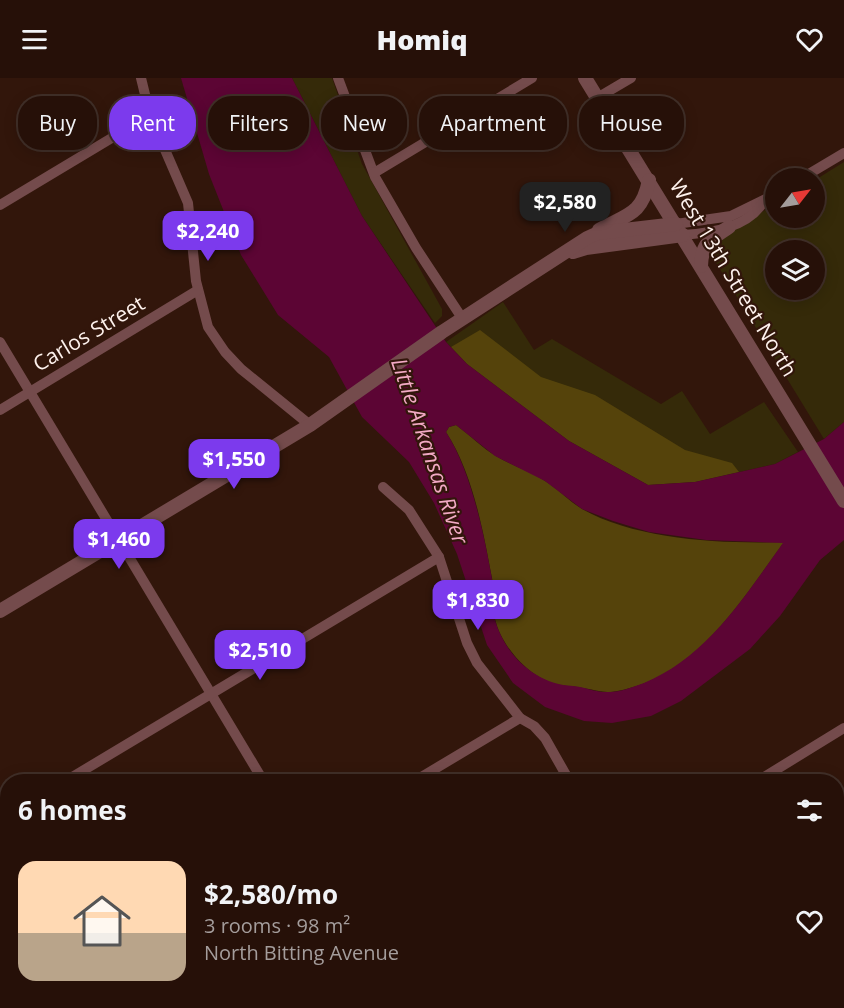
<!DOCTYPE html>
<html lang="en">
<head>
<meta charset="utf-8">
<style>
  :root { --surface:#261008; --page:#2e1912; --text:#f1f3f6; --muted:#a49d9c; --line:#423029; --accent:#7c3aed }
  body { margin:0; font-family:"Open Sans",sans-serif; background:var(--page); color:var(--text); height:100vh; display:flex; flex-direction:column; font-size:22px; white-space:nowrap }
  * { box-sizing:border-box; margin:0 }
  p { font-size:20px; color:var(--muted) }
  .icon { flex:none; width:33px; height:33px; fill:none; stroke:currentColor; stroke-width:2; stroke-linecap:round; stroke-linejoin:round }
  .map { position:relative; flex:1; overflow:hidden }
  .drawer { position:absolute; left:0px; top:696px; width:844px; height:234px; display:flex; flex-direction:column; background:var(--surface); border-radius:24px 24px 0 0; box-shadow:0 3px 15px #0003,0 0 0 2px var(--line) }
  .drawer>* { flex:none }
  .top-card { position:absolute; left:18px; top:18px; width:808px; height:54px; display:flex; gap:12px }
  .needle { width:39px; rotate:59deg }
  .fabs { position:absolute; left:765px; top:90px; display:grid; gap:12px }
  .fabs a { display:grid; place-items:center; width:60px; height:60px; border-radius:50%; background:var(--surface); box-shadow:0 3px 15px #0003,0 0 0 2px var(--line); font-size:30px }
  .price { position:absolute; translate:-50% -51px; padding:0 14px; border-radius:12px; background:var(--accent); color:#fff; font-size:20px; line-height:39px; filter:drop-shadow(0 2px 3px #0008) }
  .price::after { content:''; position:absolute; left:50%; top:36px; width:18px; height:14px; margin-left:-9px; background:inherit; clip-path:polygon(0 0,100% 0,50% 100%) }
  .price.active { background:#222; color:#fff }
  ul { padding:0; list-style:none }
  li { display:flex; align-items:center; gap:18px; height:150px; padding:0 18px }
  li+li { border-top:2px solid var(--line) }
  li span { display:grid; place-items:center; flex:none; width:168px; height:120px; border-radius:18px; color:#555 }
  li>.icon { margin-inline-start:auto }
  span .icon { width:72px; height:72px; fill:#fffc; stroke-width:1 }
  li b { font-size:26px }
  h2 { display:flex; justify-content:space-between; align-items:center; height:72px; padding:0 18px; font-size:26px }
  .tag { padding:0 21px; border-radius:24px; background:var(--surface); box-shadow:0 3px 15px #0003,0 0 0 2px var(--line); font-size:21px; line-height:54px }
  .tag.active { background:var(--accent); color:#fff }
  header { display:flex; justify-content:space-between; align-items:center; height:78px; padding:0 18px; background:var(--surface); font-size:27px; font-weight:800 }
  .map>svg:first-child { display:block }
  .green { fill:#352a09; fill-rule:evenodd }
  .forest { fill:#55430b }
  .water { fill:#5c0534; fill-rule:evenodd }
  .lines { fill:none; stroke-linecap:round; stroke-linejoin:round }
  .minor { stroke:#744b4c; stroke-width:10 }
  .tertiary { stroke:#744b4c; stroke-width:14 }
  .labels { text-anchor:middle; stroke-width:4.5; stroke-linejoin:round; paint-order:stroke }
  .street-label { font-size:21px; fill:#fef2ed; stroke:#32160b }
  .water-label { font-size:22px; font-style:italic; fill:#f2a9c4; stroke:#32160b }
</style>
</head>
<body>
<header><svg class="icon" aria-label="menu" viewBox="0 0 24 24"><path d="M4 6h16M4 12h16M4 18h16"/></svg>Homiq<svg class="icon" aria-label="heart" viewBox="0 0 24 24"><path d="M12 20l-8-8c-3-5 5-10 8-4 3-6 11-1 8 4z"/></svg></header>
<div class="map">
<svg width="844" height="930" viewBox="0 0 844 930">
  <rect width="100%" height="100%" fill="#32160b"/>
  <g class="green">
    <path d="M 292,0 L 332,0 L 362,86 L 442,231 L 442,238 L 435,245 L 362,138 Z"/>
    <path d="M 844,84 L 844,344 L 824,361 L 710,175 L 712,165 L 775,126 L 776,140 L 814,140 L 815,102 ZM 776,172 L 814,172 L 814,212 L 776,212 Z"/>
    <path d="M 503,224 L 534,272 L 552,261 L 661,326 L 682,313 L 710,356 L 764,324 L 798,374 L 775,386 L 695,404 L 467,286 L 446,264 Z"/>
  </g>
  <g class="forest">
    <path d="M 480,252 L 541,299 L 595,317 L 685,372 L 732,385 L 739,394 L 695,404 L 648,407 L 569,363 L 467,286 L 451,269 Z"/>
    <path d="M 456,347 C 470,357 482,370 496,378 C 512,388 530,393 545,403 C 558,411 569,423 582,431 C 637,462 722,466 784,464 C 739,526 693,603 611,614 C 603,615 579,608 567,608 C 535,607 502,571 495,541 C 492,528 494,514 492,500 C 483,453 473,395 446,354 L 449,349 Z"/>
  </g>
  <path class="water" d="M 181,0 L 292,0 L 362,138 L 446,264 L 467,286 L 569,363 L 648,407 L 695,404 L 775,386 L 824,361 L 844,344 L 844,462 L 820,482 L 780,538 L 750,571 L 681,623 L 651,638 L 612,645 L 584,643 L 545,629 L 513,605 L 487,567 L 457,476 L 434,425 L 409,384 L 362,339 L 329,279 L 278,237 L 241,177 L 209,96 ZM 456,347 L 495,378 L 545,403 L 582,431 L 613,443 L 649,454 L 706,462 L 783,465 C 744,519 708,578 644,605 C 633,609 621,614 609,614 C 597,615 585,609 573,608 C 537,607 505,578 495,542 C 491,530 494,515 492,501 C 484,456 471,393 446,354 L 449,349 Z"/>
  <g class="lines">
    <g class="minor">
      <path d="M 141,0 L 150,37 L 188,125 L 196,203 L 208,249 L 225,274 L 241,291 L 310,347"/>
      <path d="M 338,0 L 375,99 L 416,170 L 462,240"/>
      <path d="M 597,20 L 631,0"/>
      <path d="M 374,95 L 532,0"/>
      <path d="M 802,100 L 844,75"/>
      <path d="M 0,127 L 150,37"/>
      <path d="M 676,146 L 731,138 L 776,116"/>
      <path d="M 683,157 C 711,155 748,150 764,123"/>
      <path d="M 0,264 L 264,704"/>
      <path d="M 0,332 L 198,212"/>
      <path d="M 383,409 L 409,432 L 439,479 L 467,565 L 477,585 L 520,640 L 534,648 L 545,660 L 570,704"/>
      <path d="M 64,704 L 439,479"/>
      <path d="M 413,704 L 520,640"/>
      <path d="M 756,704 L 844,650"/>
      <path d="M 0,742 L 8,738"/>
      <path d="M 0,756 L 8,768"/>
      <path d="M 837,864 L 844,859"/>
      <path d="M 398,922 L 403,930"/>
      <path d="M 779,922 L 783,930"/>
      <path d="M 34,930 L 47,922"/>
      <path d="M 379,930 L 392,922"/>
      <path d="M 727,930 L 739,922"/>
    </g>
    <g class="tertiary">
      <path d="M 585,0 L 844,423"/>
      <path d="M 599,152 C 628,136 642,137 649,102"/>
      <path d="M 573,174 L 586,170 L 683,157"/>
      <path d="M 701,188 C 702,164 710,162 729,149"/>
      <path d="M 0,533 L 310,347 L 442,254 L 587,160 L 598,155 L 676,146"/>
    </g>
  </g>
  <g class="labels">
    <g class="street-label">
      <text transform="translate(733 200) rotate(59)" y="7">West 13th Street North</text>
      <text transform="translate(89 256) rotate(-31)" y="7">Carlos Street</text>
    </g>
    <g class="water-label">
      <text transform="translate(430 373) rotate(71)" y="8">Little Arkansas River</text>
    </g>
  </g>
</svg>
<div class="fabs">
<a><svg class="needle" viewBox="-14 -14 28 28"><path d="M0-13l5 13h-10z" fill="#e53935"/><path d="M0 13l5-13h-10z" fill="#a49d9c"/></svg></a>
<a><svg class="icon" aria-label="layers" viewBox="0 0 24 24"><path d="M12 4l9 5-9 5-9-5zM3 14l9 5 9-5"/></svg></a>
</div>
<b class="price active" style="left:565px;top:155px">$2,580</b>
<b class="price" style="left:208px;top:184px">$2,240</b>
<b class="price" style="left:234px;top:412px">$1,550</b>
<b class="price" style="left:119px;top:492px">$1,460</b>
<b class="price" style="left:478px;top:553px">$1,830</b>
<b class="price" style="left:260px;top:603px">$2,510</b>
<div class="top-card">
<a class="tag">Buy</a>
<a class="tag active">Rent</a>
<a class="tag">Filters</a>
<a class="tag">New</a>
<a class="tag">Apartment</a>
<a class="tag">House</a>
</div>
<section class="drawer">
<h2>6 homes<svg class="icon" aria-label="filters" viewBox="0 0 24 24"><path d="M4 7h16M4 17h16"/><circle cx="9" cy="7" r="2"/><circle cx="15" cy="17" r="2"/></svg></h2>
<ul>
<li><span style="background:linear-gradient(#ffd9b3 60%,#b9a48a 0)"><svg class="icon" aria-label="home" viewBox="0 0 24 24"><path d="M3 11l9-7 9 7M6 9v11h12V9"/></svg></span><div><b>$2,580/mo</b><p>3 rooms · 98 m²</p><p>North Bitting Avenue</p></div><svg class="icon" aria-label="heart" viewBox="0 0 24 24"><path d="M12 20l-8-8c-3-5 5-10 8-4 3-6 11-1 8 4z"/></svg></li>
</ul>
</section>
</div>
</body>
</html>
